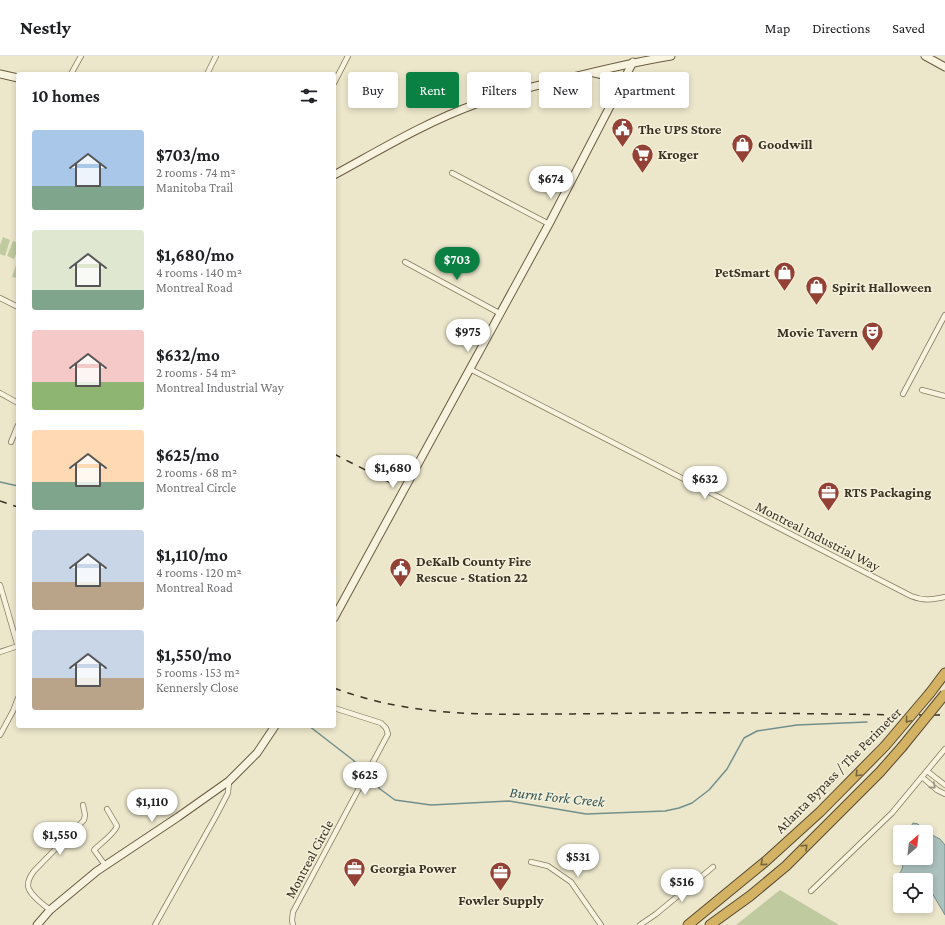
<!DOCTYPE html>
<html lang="en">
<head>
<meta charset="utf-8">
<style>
  :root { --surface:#fff; --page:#f6f6f6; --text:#202124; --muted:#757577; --line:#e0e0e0; --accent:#0b8043 }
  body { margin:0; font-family:"Crimson Pro",serif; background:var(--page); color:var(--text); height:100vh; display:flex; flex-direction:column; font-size:15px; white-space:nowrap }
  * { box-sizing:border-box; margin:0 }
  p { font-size:13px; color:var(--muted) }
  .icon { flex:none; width:22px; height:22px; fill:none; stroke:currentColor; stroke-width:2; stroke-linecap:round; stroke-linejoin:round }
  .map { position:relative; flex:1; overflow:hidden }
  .drawer { position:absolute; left:16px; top:16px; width:320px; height:656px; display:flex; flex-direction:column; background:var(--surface); border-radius:4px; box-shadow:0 2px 6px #0003 }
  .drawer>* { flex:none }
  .banner { position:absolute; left:348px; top:16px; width:380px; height:36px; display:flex; gap:8px }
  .needle { width:26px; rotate:28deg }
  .controls { position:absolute; left:893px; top:769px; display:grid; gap:8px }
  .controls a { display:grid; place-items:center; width:40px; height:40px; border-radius:4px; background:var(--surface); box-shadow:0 2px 6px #0003; font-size:20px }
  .price { position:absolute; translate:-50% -34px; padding:0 9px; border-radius:14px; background:#fff; color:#222; font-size:13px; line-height:26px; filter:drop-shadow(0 1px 2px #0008) }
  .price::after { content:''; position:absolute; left:50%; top:24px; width:12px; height:9px; margin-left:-6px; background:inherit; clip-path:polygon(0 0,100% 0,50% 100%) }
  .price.current { background:var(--accent); color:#fff }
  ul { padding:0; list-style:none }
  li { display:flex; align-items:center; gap:12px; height:100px; padding:0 16px }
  li span { display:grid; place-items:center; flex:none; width:112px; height:80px; border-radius:4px; color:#555 }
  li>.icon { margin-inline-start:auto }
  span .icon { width:48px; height:48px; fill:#fffc; stroke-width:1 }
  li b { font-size:17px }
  h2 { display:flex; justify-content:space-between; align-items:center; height:48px; padding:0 16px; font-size:17px }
  .chip { padding:0 14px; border-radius:4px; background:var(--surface); box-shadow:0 2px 6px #0003; font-size:14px; line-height:36px }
  .chip.current { background:var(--accent); color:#fff }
  header { display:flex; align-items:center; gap:24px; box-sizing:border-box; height:56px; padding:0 20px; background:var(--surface); border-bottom:1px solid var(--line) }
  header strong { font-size:19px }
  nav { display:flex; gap:22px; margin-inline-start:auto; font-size:14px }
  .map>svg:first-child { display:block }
  .green { fill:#bfca9f }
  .water { fill:#abc1be; stroke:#728f8c }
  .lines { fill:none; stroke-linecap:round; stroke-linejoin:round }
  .stream { stroke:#728f8c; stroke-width:1.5 }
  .street-casing { stroke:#887b60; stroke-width:6 }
  .secondary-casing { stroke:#6a5c43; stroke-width:9 }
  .highway-casing { stroke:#564933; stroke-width:11 }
  .street { stroke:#f7f3de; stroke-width:4.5 }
  .secondary { stroke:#f7f3de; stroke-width:7 }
  .highway { stroke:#d3b264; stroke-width:9 }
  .rail { stroke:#3a3122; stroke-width:1.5; stroke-dasharray:7 7; stroke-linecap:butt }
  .highway-bridge-casing { stroke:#564933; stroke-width:11; stroke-linecap:butt }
  .highway-bridge { stroke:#d3b264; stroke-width:9 }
  .oneway { stroke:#77653c }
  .oneway2 { stroke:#989280 }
  .labels { text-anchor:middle; stroke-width:3; stroke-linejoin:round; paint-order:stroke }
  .poi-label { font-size:14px; font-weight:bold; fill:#3a3122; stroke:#f4f0da; text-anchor:start }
  .street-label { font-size:14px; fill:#3a3122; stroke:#f4f0da }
  .water-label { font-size:15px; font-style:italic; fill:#335558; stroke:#f4f0da }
</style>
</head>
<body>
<header>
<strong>Nestly</strong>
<nav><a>Map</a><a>Directions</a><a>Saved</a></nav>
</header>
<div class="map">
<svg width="945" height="869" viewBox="0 0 945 869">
  <rect width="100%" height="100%" fill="#ece7cb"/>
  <g class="green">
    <path d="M 3,181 L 10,184 L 5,200 L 0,198 L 0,189 Z"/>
    <path d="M 13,185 L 18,187 L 18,193 L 14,203 L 7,200 Z"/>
    <path d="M 18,203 L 18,222 L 12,221 Z"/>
    <path d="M 780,834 L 839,869 L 736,869 Z"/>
  </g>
  <g class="water">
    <path d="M 913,767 L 918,768 L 925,776 L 908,776 Z"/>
    <path d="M 926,776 L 940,783 L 945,789 L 945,859 L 932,837 L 926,834 L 926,824 L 900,824 L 900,827 L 897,823 L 902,813 L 904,802 L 926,802 Z"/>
  </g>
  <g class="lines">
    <g class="stream">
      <path d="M 0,426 L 18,430"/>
      <path d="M 309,670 L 353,704 L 366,717"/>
      <path d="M 368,720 L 380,733 L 395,744 L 431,749 L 509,745 L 586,758 L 665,755 L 679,752 L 692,747 L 709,734 L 727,713 L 744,682 L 757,675 L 797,669 L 867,666"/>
    </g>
    <defs>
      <g id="street">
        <path d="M 71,18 L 81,0"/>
        <path d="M 207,18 L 216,0"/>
        <path d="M 334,27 L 348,0"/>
        <path d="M 452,117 L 549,168"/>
        <path d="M 405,206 L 501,258"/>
        <path d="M 0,242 L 18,251"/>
        <path d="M 470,313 L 911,540 C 923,545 932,544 945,541"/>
        <path d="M 922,334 L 945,340"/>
        <path d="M 0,337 L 18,347"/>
        <path d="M 903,338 L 945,259"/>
        <path d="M 11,386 L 18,369"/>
        <path d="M 0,529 L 18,591"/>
        <path d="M 0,596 L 18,590"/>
        <path d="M 0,679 L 13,655 L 18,642"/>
        <path d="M 927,715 L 945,729"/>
        <path d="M 922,721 L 937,734 L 945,738"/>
        <path d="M 531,806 L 548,810 L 571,826 L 601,869"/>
        <path d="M 105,809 L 94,794 C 100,788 115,777 117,770 L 107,753"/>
        <path d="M 811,835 L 892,757 L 945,693"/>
        <path d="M 50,854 C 44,849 28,838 28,829 C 28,823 31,819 34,815 L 84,764 L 85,759 L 83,749"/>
        <path d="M 155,869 L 216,760 L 228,737 L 229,725"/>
        <path d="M 293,869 L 292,864 L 293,856 L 388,678 L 386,672 L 381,667 L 334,652"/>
        <path d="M 640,869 L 656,858 L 713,811"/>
      </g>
      <g id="secondary">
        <path d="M 925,0 L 945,11"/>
        <path d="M 594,17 C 611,20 611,23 616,39"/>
        <path d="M 0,18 L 18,22"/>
        <path d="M 334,119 C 380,94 426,66 476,48 C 503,37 532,31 561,24 C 597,15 634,6 671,0"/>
        <path d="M 334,562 L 549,168 L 633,6"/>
        <path d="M 37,869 L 50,854 L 97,815 L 178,761 L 229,725 L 257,697 L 275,670"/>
      </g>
      <g id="highway">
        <path d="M 930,637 L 945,617"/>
        <path d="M 688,869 L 766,805 L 820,756 L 885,690"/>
        <path d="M 710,869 L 750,840 L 786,810 L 880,716 L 902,691"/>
      </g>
    </defs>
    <use href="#street" class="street-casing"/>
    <use href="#secondary" class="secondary-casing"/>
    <use href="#highway" class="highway-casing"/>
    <use href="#street" class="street"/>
    <use href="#secondary" class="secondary"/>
    <use href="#highway" class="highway"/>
    <g class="rail">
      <path d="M 334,398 L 391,427"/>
      <path d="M 0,445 L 18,451"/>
      <path d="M 334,632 C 406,659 474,659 550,658 C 589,658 628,657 667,657 C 760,656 852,659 945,659"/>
    </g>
    <defs>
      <g id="highway-bridge">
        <path d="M 885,690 L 930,637"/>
        <path d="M 902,691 L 945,638"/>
      </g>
    </defs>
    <use href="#highway-bridge" class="highway-bridge-casing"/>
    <use href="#highway-bridge" class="highway-bridge"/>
  </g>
  <defs><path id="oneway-chevron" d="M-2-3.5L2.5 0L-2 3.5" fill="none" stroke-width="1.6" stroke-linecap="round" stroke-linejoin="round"/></defs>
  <g class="oneway">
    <use href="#oneway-chevron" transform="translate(908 664) rotate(131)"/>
    <use href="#oneway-chevron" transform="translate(858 718) rotate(134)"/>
    <use href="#oneway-chevron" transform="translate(805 791) rotate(-44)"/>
    <use href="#oneway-chevron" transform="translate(763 807) rotate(139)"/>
  </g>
  <use class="oneway2" href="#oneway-chevron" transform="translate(933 730) rotate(40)"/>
  <defs>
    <symbol id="civic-pin" viewBox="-11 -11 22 30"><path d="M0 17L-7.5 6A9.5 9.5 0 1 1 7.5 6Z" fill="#924134" stroke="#f4f0da"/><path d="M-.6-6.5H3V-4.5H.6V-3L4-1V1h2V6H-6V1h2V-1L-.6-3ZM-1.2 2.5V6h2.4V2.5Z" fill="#fff"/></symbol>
    <symbol id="shop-pin" viewBox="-11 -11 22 30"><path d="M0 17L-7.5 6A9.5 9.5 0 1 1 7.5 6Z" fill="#924134" stroke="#f4f0da"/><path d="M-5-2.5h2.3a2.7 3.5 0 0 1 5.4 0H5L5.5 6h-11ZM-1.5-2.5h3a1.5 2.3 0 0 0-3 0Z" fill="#fff"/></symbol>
    <symbol id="supermarket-pin" viewBox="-11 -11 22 30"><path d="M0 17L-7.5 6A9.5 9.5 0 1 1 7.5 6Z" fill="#924134" stroke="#f4f0da"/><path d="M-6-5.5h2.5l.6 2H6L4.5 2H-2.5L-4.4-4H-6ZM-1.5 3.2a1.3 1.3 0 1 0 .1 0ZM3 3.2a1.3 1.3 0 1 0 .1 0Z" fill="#fff"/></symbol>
    <symbol id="theatre-pin" viewBox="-11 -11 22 30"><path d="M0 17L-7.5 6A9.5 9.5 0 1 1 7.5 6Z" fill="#924134" stroke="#f4f0da"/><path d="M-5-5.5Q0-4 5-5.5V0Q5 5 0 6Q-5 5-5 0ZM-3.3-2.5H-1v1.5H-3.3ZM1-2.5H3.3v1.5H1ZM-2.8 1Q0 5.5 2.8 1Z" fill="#fff"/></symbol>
    <symbol id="office-pin" viewBox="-11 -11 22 30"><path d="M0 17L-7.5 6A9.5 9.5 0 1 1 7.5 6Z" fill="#924134" stroke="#f4f0da"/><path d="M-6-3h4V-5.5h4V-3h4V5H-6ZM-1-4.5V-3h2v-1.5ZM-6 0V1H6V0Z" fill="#fff"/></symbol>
  </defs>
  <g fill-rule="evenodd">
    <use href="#civic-pin" x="610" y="60" width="25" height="34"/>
    <use href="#shop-pin" x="730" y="76" width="25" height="34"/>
    <use href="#supermarket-pin" x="630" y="86" width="25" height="34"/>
    <use href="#shop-pin" x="772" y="204" width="25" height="34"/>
    <use href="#shop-pin" x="804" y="218" width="25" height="34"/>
    <use href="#theatre-pin" x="860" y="264" width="25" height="34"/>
    <use href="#office-pin" x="816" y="424" width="25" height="34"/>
    <use href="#civic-pin" x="388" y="500" width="25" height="34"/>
    <use href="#office-pin" x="342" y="800" width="25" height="34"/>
    <use href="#office-pin" x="488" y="804" width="25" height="34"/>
  </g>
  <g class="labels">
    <g class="poi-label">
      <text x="638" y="78">The UPS Store</text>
      <text x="758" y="93">Goodwill</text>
      <text x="658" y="103">Kroger</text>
      <text x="770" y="221" text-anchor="end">PetSmart</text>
      <text x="832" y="236">Spirit Halloween</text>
      <text x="858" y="281" text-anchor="end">Movie Tavern</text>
      <text x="844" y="441">RTS Packaging</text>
      <text x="416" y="510">DeKalb County Fire<tspan x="416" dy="16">Rescue - Station 22</tspan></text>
      <text x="370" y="817">Georgia Power</text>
      <text x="501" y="849" text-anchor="middle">Fowler Supply</text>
    </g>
    <g class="street-label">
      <text transform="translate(818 480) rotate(27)" y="5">Montreal Industrial Way</text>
      <text transform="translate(838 714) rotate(-45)" y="5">Atlanta Bypass / The Perimeter</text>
      <text transform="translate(309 803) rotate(-62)" y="5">Montreal Circle</text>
    </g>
    <g class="water-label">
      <text transform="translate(557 741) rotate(6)" y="5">Burnt Fork Creek</text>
    </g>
  </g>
</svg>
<div class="controls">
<a><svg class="needle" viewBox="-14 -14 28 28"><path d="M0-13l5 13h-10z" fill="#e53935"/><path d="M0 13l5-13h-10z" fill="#757577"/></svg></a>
<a><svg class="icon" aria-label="locate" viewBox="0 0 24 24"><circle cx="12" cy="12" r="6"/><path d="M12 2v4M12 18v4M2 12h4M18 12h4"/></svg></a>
</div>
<b class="price" style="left:551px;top:144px">$674</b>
<b class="price current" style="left:457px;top:225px">$703</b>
<b class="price" style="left:468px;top:297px">$975</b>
<b class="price" style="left:393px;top:433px">$1,680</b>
<b class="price" style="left:705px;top:444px">$632</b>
<b class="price" style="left:365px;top:740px">$625</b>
<b class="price" style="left:152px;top:767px">$1,110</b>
<b class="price" style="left:60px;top:800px">$1,550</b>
<b class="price" style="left:578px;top:822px">$531</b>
<b class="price" style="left:682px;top:847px">$516</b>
<div class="banner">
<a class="chip">Buy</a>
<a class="chip current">Rent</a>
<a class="chip">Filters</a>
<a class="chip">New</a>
<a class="chip">Apartment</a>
</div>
<section class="drawer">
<h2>10 homes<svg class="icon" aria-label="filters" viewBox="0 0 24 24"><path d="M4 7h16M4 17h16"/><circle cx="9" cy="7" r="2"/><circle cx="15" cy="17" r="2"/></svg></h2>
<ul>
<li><span style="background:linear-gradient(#a9c7e8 70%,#7fa58c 0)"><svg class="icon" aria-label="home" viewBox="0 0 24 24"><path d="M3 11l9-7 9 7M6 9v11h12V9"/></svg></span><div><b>$703/mo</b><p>2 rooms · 74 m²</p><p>Manitoba Trail</p></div></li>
<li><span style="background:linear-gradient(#dfe7d0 75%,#7fa58c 0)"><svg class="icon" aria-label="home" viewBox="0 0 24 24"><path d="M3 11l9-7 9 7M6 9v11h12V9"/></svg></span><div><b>$1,680/mo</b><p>4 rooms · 140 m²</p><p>Montreal Road</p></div></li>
<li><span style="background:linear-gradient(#f6c9c9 65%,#8fb573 0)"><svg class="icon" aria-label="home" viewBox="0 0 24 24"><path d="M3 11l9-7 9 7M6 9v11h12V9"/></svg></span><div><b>$632/mo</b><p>2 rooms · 54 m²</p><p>Montreal Industrial Way</p></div></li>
<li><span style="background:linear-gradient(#ffd9b3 65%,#7fa58c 0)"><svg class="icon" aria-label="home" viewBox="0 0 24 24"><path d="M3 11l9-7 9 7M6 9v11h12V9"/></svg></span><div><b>$625/mo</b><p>2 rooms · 68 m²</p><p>Montreal Circle</p></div></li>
<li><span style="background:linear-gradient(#c9d6e8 65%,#b9a48a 0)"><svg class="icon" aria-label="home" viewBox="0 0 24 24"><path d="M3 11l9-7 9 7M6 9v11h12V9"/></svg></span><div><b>$1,110/mo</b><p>4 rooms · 120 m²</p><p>Montreal Road</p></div></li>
<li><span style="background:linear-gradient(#c9d6e8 60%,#b9a48a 0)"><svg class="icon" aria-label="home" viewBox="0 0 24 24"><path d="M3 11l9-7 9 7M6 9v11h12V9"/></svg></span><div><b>$1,550/mo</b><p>5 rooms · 153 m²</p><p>Kennersly Close</p></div></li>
</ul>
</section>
</div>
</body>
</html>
